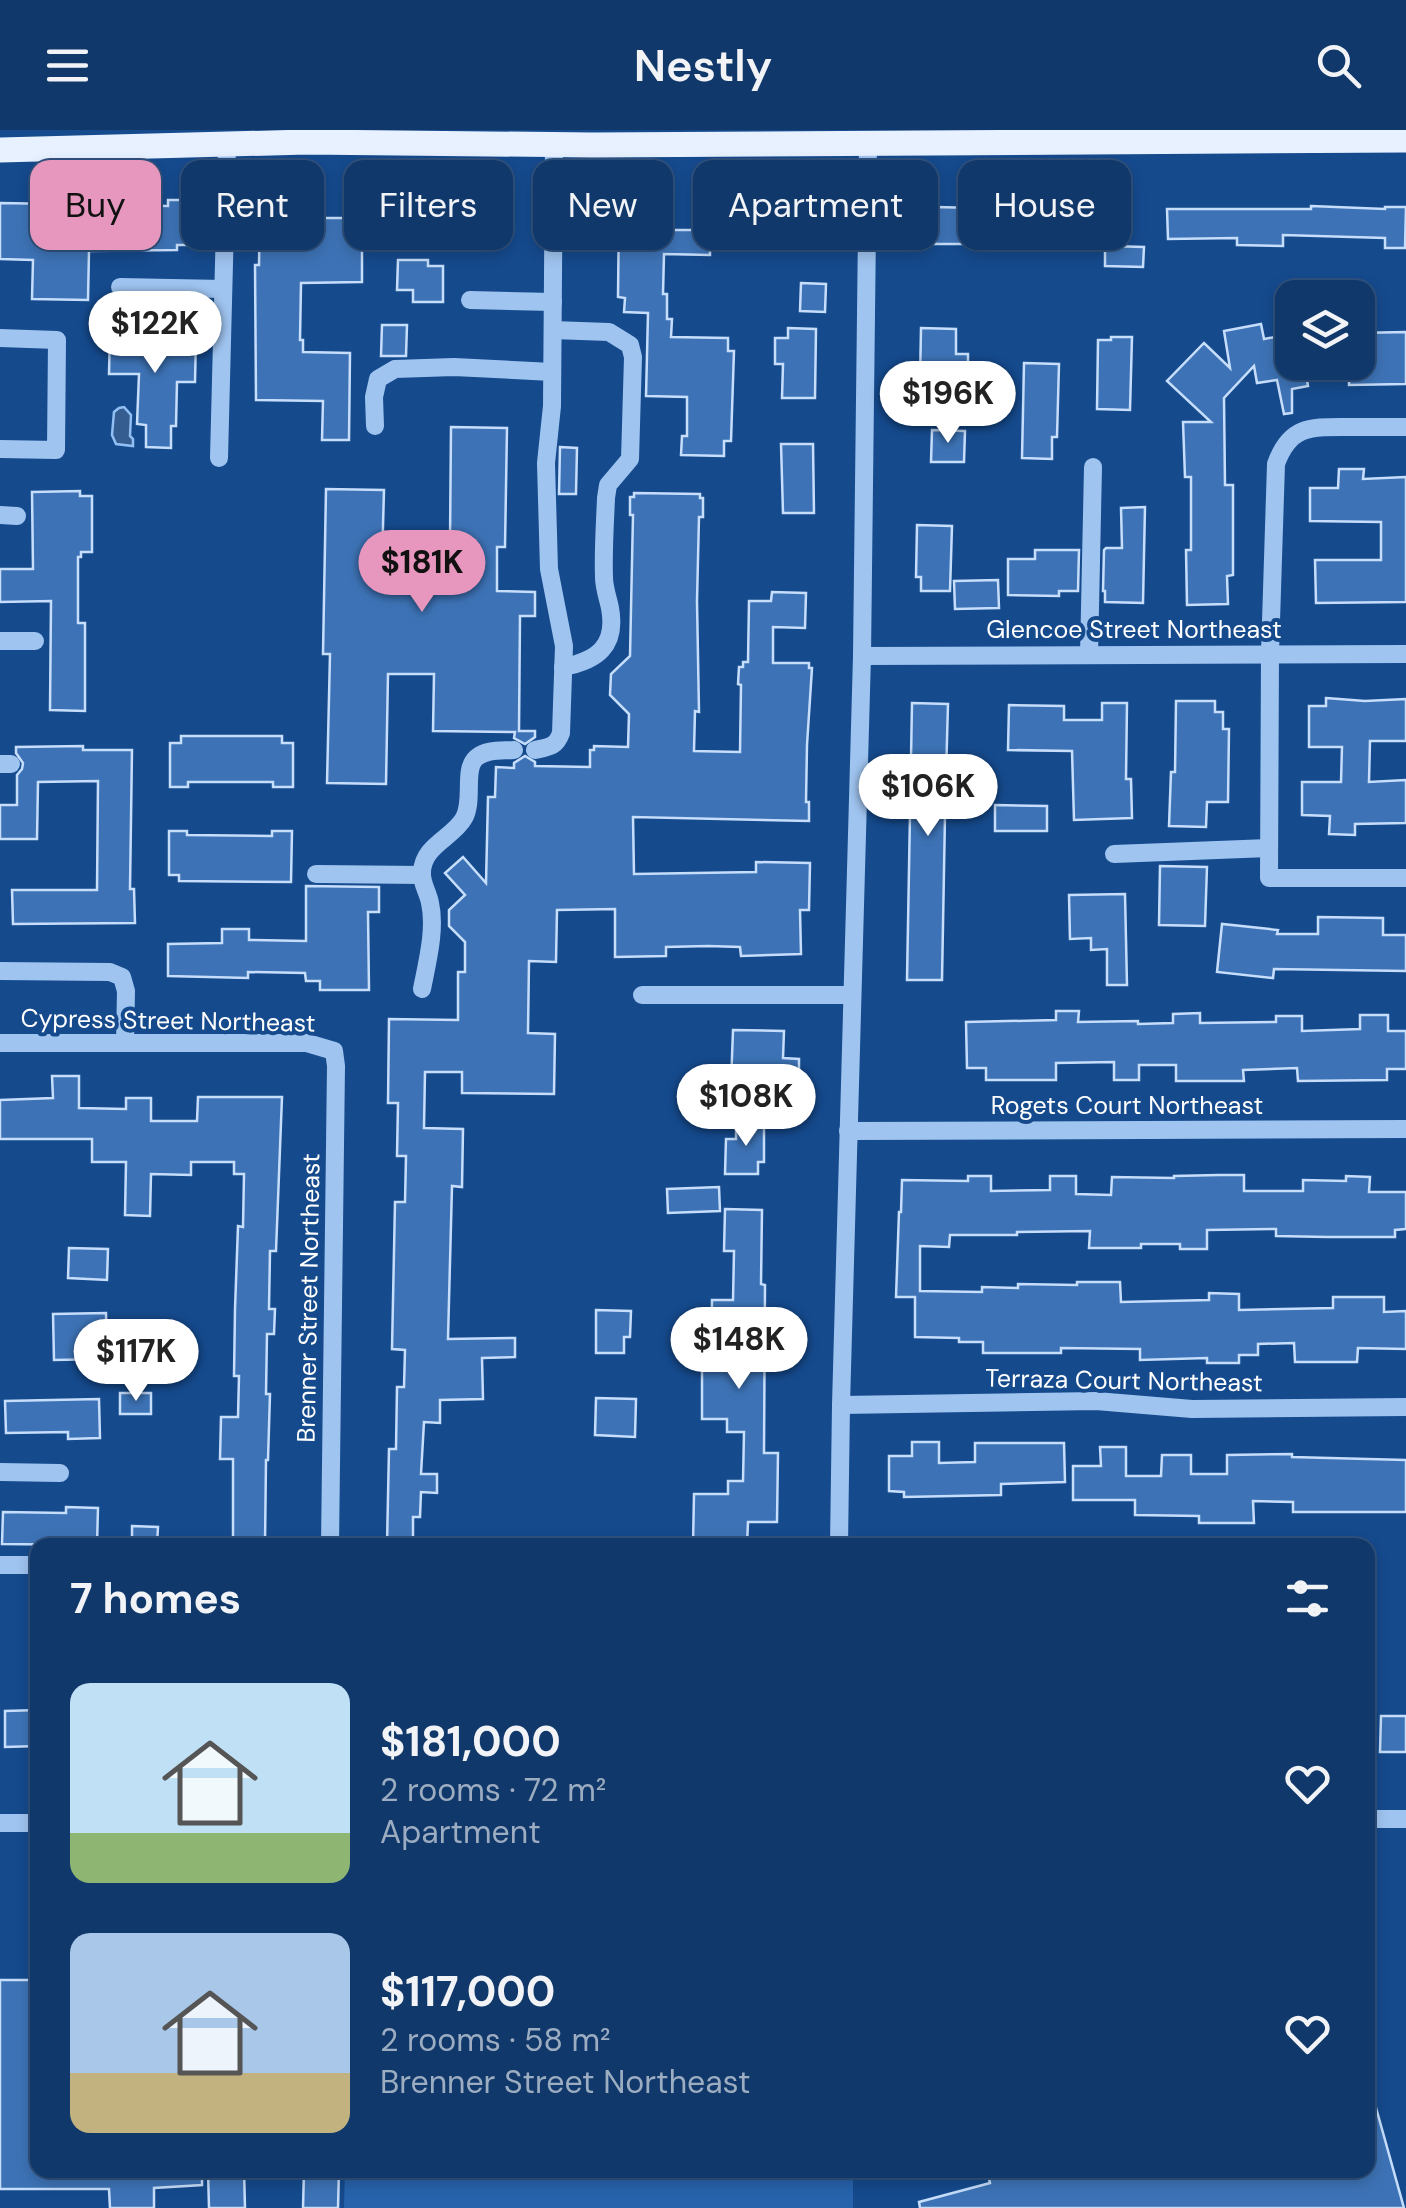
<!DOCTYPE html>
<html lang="en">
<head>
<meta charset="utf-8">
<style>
  :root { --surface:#10386a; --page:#193f70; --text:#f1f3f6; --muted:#9cacc1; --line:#30527e; --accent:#e797bd }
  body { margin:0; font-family:"DM Sans",sans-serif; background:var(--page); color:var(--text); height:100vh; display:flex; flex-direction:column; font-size:38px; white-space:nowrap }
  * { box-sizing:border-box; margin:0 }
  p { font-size:32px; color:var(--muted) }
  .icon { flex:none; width:55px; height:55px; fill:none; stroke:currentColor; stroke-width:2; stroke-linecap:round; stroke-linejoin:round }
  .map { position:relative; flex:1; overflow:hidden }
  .details { position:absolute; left:30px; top:1408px; width:1345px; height:640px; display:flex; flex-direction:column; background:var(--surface); border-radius:20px; box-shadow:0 5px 15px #0003,0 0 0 2px var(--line) }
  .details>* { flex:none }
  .top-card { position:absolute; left:30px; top:30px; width:1348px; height:90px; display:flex; gap:20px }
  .fabs { position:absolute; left:1275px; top:150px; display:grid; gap:20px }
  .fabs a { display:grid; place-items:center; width:100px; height:100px; border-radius:20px; background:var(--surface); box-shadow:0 5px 15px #0003,0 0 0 2px var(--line); font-size:50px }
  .price { position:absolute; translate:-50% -85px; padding:0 22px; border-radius:35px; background:#fff; color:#222; font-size:32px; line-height:65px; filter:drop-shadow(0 2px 5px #0008) }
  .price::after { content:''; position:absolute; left:50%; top:60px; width:30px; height:22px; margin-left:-15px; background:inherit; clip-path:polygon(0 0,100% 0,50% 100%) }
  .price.current { background:var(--accent); color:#111 }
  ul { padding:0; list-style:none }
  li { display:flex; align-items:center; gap:30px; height:250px; padding:0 40px }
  li span { display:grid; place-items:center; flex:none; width:280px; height:200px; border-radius:20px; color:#555 }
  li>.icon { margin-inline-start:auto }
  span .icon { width:120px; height:120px; fill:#fffc; stroke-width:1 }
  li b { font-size:42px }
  h2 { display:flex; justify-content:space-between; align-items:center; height:120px; padding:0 40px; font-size:42px }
  .chip { padding:0 35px; border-radius:20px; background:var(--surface); box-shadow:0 5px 15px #0003,0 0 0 2px var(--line); font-size:35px; line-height:90px }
  .chip.current { background:var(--accent); color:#111 }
  header { display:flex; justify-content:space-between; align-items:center; height:130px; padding:0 40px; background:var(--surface); font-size:45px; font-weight:600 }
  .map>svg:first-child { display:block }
  .green { fill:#2763ac }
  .water { fill:#365d8f; stroke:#91bff3; stroke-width:2.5 }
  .building { fill:#3d73b6; stroke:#c6defb; stroke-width:2.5 }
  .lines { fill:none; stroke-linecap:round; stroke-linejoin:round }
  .minor { stroke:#9fc4f0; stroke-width:18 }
  .major { stroke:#e8f1ff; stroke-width:25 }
  .labels { text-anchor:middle; stroke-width:8; stroke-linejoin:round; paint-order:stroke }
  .street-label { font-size:25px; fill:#fff; stroke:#154a8d }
</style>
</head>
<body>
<header><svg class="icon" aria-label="menu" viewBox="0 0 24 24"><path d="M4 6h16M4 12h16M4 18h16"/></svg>Nestly<svg class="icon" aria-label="search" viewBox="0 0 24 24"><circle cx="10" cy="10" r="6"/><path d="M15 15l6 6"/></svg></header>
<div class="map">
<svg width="1406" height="2078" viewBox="0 0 1406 2078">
  <rect width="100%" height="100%" fill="#154a8d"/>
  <path class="green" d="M 345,2040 L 853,2040 L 853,2078 L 344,2078 Z"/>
  <path class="water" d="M 124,277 L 131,285 L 130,306 L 133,309 L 133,316 L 116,314 L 112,305 L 114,282 L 119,278 Z"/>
  <g class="building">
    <path d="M 625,65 L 669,66 L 669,100 L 709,100 L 710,84 L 747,84 L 747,117 L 710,116 L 710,125 L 664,124 L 663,164 L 667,164 L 667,189 L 672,189 L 671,207 L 728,208 L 728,221 L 734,221 L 731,311 L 724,311 L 724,326 L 681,325 L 682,306 L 687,306 L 687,267 L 646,266 L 648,183 L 624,182 L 625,168 L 618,167 L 619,78 L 624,78 Z"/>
    <path d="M 168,70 L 201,70 L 202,115 L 177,115 L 177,120 L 89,121 L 88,170 L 32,169 L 33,130 L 0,129 L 0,73 L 168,76 Z"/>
    <path d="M 260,70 L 307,70 L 306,88 L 362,88 L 362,152 L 301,153 L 300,210 L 303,210 L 303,222 L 350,223 L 349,310 L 322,310 L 323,271 L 256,270 L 255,135 L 259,135 Z"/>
    <path d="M 1311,76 L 1385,79 L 1385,77 L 1406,77 L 1405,118 L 1385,118 L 1385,108 L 1283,105 L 1283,116 L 1237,115 L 1237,108 L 1168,109 L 1167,79 L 1311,79 Z"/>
    <path d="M 936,77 L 976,78 L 976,102 L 963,102 L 963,114 L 935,114 Z"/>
    <path d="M 825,81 L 826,113 L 796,114 L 794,82 Z"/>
    <path d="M 1080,82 L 1111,83 L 1110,116 L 1144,117 L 1143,137 L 1105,136 L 1105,119 L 1079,118 Z"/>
    <path d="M 398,130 L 428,130 L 428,136 L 443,136 L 443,172 L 413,172 L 413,160 L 397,160 Z"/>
    <path d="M 801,153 L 826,154 L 825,182 L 800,181 Z"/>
    <path d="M 1261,194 L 1264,209 L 1292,204 L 1292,232 L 1304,232 L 1308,256 L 1292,259 L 1292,283 L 1284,284 L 1277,250 L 1257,253 L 1254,236 L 1224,268 L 1225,355 L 1233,355 L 1233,445 L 1227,446 L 1228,474 L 1187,475 L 1186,420 L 1191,420 L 1191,347 L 1185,347 L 1183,292 L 1211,292 L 1167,251 L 1204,213 L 1230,238 L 1224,201 Z"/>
    <path d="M 382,195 L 407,195 L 406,226 L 381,226 Z"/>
    <path d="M 788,198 L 816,199 L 815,268 L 782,268 L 783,234 L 775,234 L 775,208 L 788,208 Z"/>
    <path d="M 921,198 L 956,199 L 956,224 L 968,224 L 968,245 L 956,244 L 955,264 L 924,264 L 924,251 L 920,251 Z"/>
    <path d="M 110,201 L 174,202 L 174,207 L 196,207 L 195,252 L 177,252 L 176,296 L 171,296 L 171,318 L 146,317 L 146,295 L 137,294 L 139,244 L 109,244 Z"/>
    <path d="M 1406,202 L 1406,254 L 1349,255 L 1349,232 L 1358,232 L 1358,203 Z"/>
    <path d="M 1111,207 L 1132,207 L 1130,280 L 1097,279 L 1098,210 L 1111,210 Z"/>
    <path d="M 1024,233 L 1059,234 L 1057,307 L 1052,307 L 1052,329 L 1022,328 Z"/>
    <path d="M 451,297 L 507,298 L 505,417 L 497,417 L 497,461 L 535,462 L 535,486 L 520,486 L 519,601 L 535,601 L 535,607 L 525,614 L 514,608 L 515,602 L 433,601 L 434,544 L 388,544 L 386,654 L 327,653 L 330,524 L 323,524 L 326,359 L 384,360 L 382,432 L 440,433 L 440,411 L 450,411 Z"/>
    <path d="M 932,300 L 965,301 L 964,332 L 931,332 Z"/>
    <path d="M 781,314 L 813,314 L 814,383 L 783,383 Z"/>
    <path d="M 560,317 L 577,318 L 576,364 L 559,364 Z"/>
    <path d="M 1339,339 L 1364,339 L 1363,349 L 1406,347 L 1406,472 L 1316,473 L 1315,430 L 1381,430 L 1381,392 L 1310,391 L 1310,358 L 1338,358 Z"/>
    <path d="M 80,361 L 80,366 L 92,366 L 92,422 L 81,422 L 81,427 L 78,427 L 78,493 L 85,493 L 85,581 L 50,580 L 51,471 L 0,472 L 0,439 L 33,439 L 32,362 Z"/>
    <path d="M 634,363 L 700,364 L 700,368 L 703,368 L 703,387 L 699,387 L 697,471 L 699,582 L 695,581 L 694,621 L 740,622 L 741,555 L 738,554 L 739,537 L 743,537 L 743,532 L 748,532 L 749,471 L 771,471 L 772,462 L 806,463 L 805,498 L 773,497 L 773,533 L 809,533 L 809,538 L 812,538 L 807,615 L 806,672 L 809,672 L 809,691 L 633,687 L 634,744 L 756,742 L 756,732 L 810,733 L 809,780 L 800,780 L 801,824 L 741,826 L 740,817 L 708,816 L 666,817 L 666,826 L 615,827 L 615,779 L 557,780 L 556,832 L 529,831 L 528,903 L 555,904 L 554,964 L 462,963 L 462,942 L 425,942 L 424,998 L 463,999 L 462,1057 L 452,1056 L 448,1209 L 515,1208 L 515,1227 L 482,1228 L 483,1269 L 440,1270 L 440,1293 L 424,1292 L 421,1344 L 437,1344 L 437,1363 L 421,1362 L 420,1387 L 413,1387 L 413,1415 L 387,1415 L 389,1319 L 396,1319 L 397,1257 L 404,1257 L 405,1220 L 392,1219 L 395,1072 L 405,1072 L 406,1026 L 397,1026 L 398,973 L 388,973 L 389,889 L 458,890 L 458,842 L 465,842 L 465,812 L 449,796 L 449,780 L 465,765 L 445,743 L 463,727 L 486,753 L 488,667 L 495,667 L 496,637 L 514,638 L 514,633 L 525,626 L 535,632 L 535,636 L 590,637 L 590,620 L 594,620 L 594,616 L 628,617 L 629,584 L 610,565 L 611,544 L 630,526 L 633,385 L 630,385 L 630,367 L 634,367 Z"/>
    <path d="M 1145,377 L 1143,473 L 1105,472 L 1105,461 L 1103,461 L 1104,420 L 1106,418 L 1122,418 L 1121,378 Z"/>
    <path d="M 917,395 L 952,396 L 950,461 L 921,461 L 921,447 L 916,447 Z"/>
    <path d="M 1035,420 L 1079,420 L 1078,461 L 1059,461 L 1059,466 L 1008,465 L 1008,429 L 1035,429 Z"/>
    <path d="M 998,450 L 999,478 L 955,479 L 954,451 Z"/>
    <path d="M 1326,568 L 1365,571 L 1406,569 L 1406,611 L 1370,611 L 1369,652 L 1406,650 L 1406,693 L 1355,694 L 1355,705 L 1329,704 L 1330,686 L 1302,685 L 1302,652 L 1341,652 L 1342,617 L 1309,617 L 1309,576 L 1326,576 Z"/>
    <path d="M 1176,571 L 1215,571 L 1215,582 L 1223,582 L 1223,599 L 1229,599 L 1228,672 L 1207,672 L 1206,697 L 1169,696 L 1171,642 L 1175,642 Z"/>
    <path d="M 912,573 L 948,574 L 946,646 L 960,646 L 959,686 L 945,686 L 942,850 L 907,850 Z"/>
    <path d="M 1102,573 L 1127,573 L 1126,649 L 1131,649 L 1132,688 L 1074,690 L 1072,621 L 1008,620 L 1009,575 L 1064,576 L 1064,590 L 1102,590 Z"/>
    <path d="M 181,606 L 282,606 L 282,613 L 293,613 L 293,657 L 273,657 L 273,652 L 188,652 L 188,657 L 170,657 L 170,613 L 181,613 Z"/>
    <path d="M 83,616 L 83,620 L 132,620 L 130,759 L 134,759 L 135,793 L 13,794 L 12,760 L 97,760 L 98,651 L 38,652 L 37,709 L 0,709 L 0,675 L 17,675 L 17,645 L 22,639 L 23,633 L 16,623 L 16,617 Z"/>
    <path d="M 995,675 L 1047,676 L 1047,701 L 995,701 Z"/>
    <path d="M 169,701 L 187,701 L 187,705 L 272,706 L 272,701 L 292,701 L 291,752 L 179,751 L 179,745 L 169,745 Z"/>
    <path d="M 1160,736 L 1207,737 L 1205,796 L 1159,795 Z"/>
    <path d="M 306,756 L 379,757 L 379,782 L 368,782 L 369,860 L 320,860 L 320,851 L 306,851 L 305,843 L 248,842 L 248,848 L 168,846 L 168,814 L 222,813 L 222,799 L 249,799 L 249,810 L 306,811 Z"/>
    <path d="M 1125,764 L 1127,855 L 1107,855 L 1107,819 L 1091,820 L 1091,808 L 1070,809 L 1069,765 Z"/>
    <path d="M 1318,787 L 1383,788 L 1383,805 L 1406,805 L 1406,841 L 1274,839 L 1273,848 L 1217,842 L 1222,794 L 1278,800 L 1277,804 L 1318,804 Z"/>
    <path d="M 1056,881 L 1079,881 L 1078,892 L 1138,891 L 1138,894 L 1173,893 L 1173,884 L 1200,883 L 1200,893 L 1276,892 L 1276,886 L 1302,886 L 1302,901 L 1360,899 L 1360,885 L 1388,885 L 1388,901 L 1406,901 L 1406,939 L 1387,939 L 1387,950 L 1298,951 L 1297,938 L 1243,940 L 1244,951 L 1176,951 L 1176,935 L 1139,935 L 1139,950 L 1114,950 L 1114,932 L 1056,933 L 1056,950 L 986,950 L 986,938 L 967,938 L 966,892 L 1056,890 Z"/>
    <path d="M 733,900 L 784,901 L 783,928 L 799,929 L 799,955 L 731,954 Z"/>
    <path d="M 52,946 L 79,946 L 79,978 L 126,979 L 126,968 L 151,968 L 151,991 L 197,991 L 198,967 L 282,967 L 276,1121 L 270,1121 L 269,1179 L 275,1179 L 274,1204 L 267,1204 L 266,1264 L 270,1264 L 268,1330 L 266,1330 L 265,1415 L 233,1415 L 233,1329 L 220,1329 L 221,1287 L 238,1287 L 239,1246 L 234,1246 L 235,1179 L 238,1096 L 243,1097 L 244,1044 L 234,1044 L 234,1032 L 191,1032 L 191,1045 L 151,1044 L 150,1086 L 125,1085 L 126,1032 L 92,1032 L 92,1009 L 0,1009 L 0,970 L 53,968 Z"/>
    <path d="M 736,992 L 764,992 L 764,1032 L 758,1032 L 758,1044 L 725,1044 L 726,1009 L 736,1009 Z"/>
    <path d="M 1219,1045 L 1244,1045 L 1244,1061 L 1303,1061 L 1303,1050 L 1346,1051 L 1346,1046 L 1370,1047 L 1369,1062 L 1406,1062 L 1406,1099 L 1395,1100 L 1395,1107 L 1327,1107 L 1276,1106 L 1276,1099 L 1207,1100 L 1207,1119 L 1180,1119 L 1180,1114 L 1141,1114 L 1141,1118 L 1089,1118 L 1090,1101 L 1017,1102 L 1017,1105 L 950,1105 L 949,1117 L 920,1116 L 920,1161 L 982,1162 L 982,1157 L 1018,1158 L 1018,1154 L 1077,1155 L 1077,1152 L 1120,1152 L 1121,1172 L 1209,1170 L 1209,1163 L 1239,1164 L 1239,1180 L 1333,1178 L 1333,1167 L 1384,1167 L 1384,1182 L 1406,1181 L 1406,1219 L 1358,1218 L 1357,1232 L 1295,1232 L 1294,1213 L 1258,1214 L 1258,1225 L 1239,1225 L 1239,1233 L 1207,1233 L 1207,1228 L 1140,1230 L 1140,1219 L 1061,1218 L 1061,1223 L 983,1223 L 983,1212 L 959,1212 L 959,1208 L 915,1207 L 915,1167 L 896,1167 L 899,1082 L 901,1082 L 902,1050 L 968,1051 L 968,1046 L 991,1046 L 991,1061 L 1050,1060 L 1050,1046 L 1076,1046 L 1076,1064 L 1111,1065 L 1112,1047 L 1174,1048 L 1174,1046 Z"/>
    <path d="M 719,1057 L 720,1081 L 668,1083 L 667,1059 Z"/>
    <path d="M 725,1079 L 762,1080 L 761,1154 L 765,1155 L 764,1323 L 778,1323 L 777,1392 L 748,1392 L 747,1415 L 693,1415 L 694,1364 L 728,1364 L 728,1351 L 743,1351 L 744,1302 L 727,1302 L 727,1289 L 702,1289 L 702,1233 L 711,1233 L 712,1170 L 733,1170 L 734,1121 L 724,1121 Z"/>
    <path d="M 69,1118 L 108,1119 L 107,1150 L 68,1148 Z"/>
    <path d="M 596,1180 L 631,1181 L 630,1207 L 624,1207 L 624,1223 L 596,1223 Z"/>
    <path d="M 106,1183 L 107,1229 L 54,1230 L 53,1184 Z"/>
    <rect x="120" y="1263" width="31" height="21"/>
    <path d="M 596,1268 L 636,1269 L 635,1307 L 595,1305 Z"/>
    <path d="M 99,1269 L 100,1308 L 68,1309 L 68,1302 L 6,1303 L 5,1271 Z"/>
    <path d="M 912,1312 L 939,1312 L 939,1333 L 975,1332 L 975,1313 L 1064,1313 L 1065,1352 L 1001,1354 L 1001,1365 L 904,1367 L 904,1362 L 889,1361 L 889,1326 L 912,1326 Z"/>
    <path d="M 1100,1317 L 1126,1317 L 1126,1346 L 1161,1346 L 1162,1325 L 1191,1325 L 1191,1344 L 1227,1344 L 1227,1325 L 1292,1324 L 1292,1327 L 1406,1330 L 1406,1382 L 1293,1382 L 1293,1372 L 1253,1371 L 1254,1393 L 1199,1393 L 1199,1386 L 1135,1385 L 1135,1370 L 1073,1370 L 1073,1336 L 1101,1336 Z"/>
    <path d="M 66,1377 L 98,1378 L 97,1415 L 2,1414 L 3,1382 L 66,1383 Z"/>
    <path d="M 132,1396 L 158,1397 L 157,1415 L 132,1415 Z"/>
    <path d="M 38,1580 L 38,1616 L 5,1617 L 5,1581 Z"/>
    <path d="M 1381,1586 L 1406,1586 L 1406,1622 L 1380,1622 Z"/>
    <path d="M 0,1850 L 38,1850 L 38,2040 L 202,2040 L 202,2055 L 154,2058 L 154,2078 L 110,2078 L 109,2059 L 0,2059 Z"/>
    <path d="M 1373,1967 L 1404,2078 L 920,2078 L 919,2072 L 990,2053 L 987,2040 L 1368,2040 L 1368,1968 Z"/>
    <path d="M 208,2040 L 244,2040 L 245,2078 L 209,2078 Z"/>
    <path d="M 304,2040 L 339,2040 L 338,2078 L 303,2078 Z"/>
  </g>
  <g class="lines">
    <g class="minor">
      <path d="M 120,157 L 223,159"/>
      <path d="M 470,170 L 553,172"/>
      <path d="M 553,200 L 609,202 L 630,215 L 633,227 L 630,329 L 608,355 L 606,368 C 605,394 603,421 604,447 C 604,458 608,468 610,478 C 617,516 597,531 563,537"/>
      <path d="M 0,208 L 57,210 L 56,320 L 0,319"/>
      <path d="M 375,296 L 374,267 L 378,249 L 395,239 L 454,237 L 552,242"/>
      <path d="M 1406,297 C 1387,297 1367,297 1348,297 C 1311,297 1290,295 1276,334 L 1270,523 L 1269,748 L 1406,748"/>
      <path d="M 219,328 L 227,16"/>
      <path d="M 0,385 L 17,386"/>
      <path d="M 0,511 L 35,511"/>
      <path d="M 1089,525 L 1093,337"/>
      <path d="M 862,526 L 1406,524"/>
      <path d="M 535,620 C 549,617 556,617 561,603 L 564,516 L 549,439 L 546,333 L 552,276 L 554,14"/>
      <path d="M 0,634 L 11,634"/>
      <path d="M 1114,724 L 1269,718"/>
      <path d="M 316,744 L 422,745"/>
      <path d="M 0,841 L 110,842 L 122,847 L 126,861 L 125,913"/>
      <path d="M 422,859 C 427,833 436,799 430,773 C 428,762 421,753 422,742 C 423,715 453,708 464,688 C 474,670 463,640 476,628 C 486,619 502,621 514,620"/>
      <path d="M 642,865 L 852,865"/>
      <path d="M 0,913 L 307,913 L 334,921 L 336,936 L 330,1415"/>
      <path d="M 848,1001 L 1406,999"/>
      <path d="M 841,1275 L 1096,1271 L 1192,1279 L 1406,1277"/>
      <path d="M 0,1342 L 60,1343"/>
      <path d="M 839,1415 L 841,1275 L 862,526 L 868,13"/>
      <path d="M 0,1435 L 38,1435"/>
      <path d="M 1368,1689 L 1406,1689"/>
      <path d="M 0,1693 L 38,1693"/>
    </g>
    <path class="major" d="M 0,20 L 307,12 L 593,15 L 1406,10"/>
  </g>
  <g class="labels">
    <g class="street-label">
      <text x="1134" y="508">Glencoe Street Northeast</text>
      <text transform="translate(168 890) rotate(1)" y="9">Cypress Street Northeast</text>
      <text x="1127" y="984">Rogets Court Northeast</text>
      <text transform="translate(308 1168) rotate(-89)" y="9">Brenner Street Northeast</text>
      <text transform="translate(1124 1250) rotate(1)" y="9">Terraza Court Northeast</text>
    </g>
  </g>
</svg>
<div class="fabs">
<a><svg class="icon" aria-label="layers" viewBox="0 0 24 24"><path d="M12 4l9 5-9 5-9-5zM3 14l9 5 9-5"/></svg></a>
</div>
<b class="price" style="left:155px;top:246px">$122K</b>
<b class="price" style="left:948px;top:316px">$196K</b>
<b class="price current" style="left:422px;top:485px">$181K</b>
<b class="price" style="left:928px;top:709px">$106K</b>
<b class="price" style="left:746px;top:1019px">$108K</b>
<b class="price" style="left:739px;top:1262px">$148K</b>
<b class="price" style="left:136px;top:1274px">$117K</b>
<div class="top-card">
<a class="chip current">Buy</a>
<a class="chip">Rent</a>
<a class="chip">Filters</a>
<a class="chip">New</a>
<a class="chip">Apartment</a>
<a class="chip">House</a>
</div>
<section class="details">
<h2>7 homes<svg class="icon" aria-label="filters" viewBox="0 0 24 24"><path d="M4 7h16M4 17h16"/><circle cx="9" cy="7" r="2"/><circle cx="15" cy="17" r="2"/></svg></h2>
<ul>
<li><span style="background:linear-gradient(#bfe0f5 75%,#8fb573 0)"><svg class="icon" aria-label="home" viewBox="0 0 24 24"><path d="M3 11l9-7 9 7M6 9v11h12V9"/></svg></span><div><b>$181,000</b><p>2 rooms · 72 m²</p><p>Apartment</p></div><svg class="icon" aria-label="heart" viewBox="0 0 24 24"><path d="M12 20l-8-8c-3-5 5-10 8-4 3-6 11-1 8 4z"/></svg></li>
<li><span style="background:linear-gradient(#a9c7e8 70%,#c2b280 0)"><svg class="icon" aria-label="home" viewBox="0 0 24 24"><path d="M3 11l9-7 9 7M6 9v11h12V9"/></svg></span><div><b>$117,000</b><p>2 rooms · 58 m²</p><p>Brenner Street Northeast</p></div><svg class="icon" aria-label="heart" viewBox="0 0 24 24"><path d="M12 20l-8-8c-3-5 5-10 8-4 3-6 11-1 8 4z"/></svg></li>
</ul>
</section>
</div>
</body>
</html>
